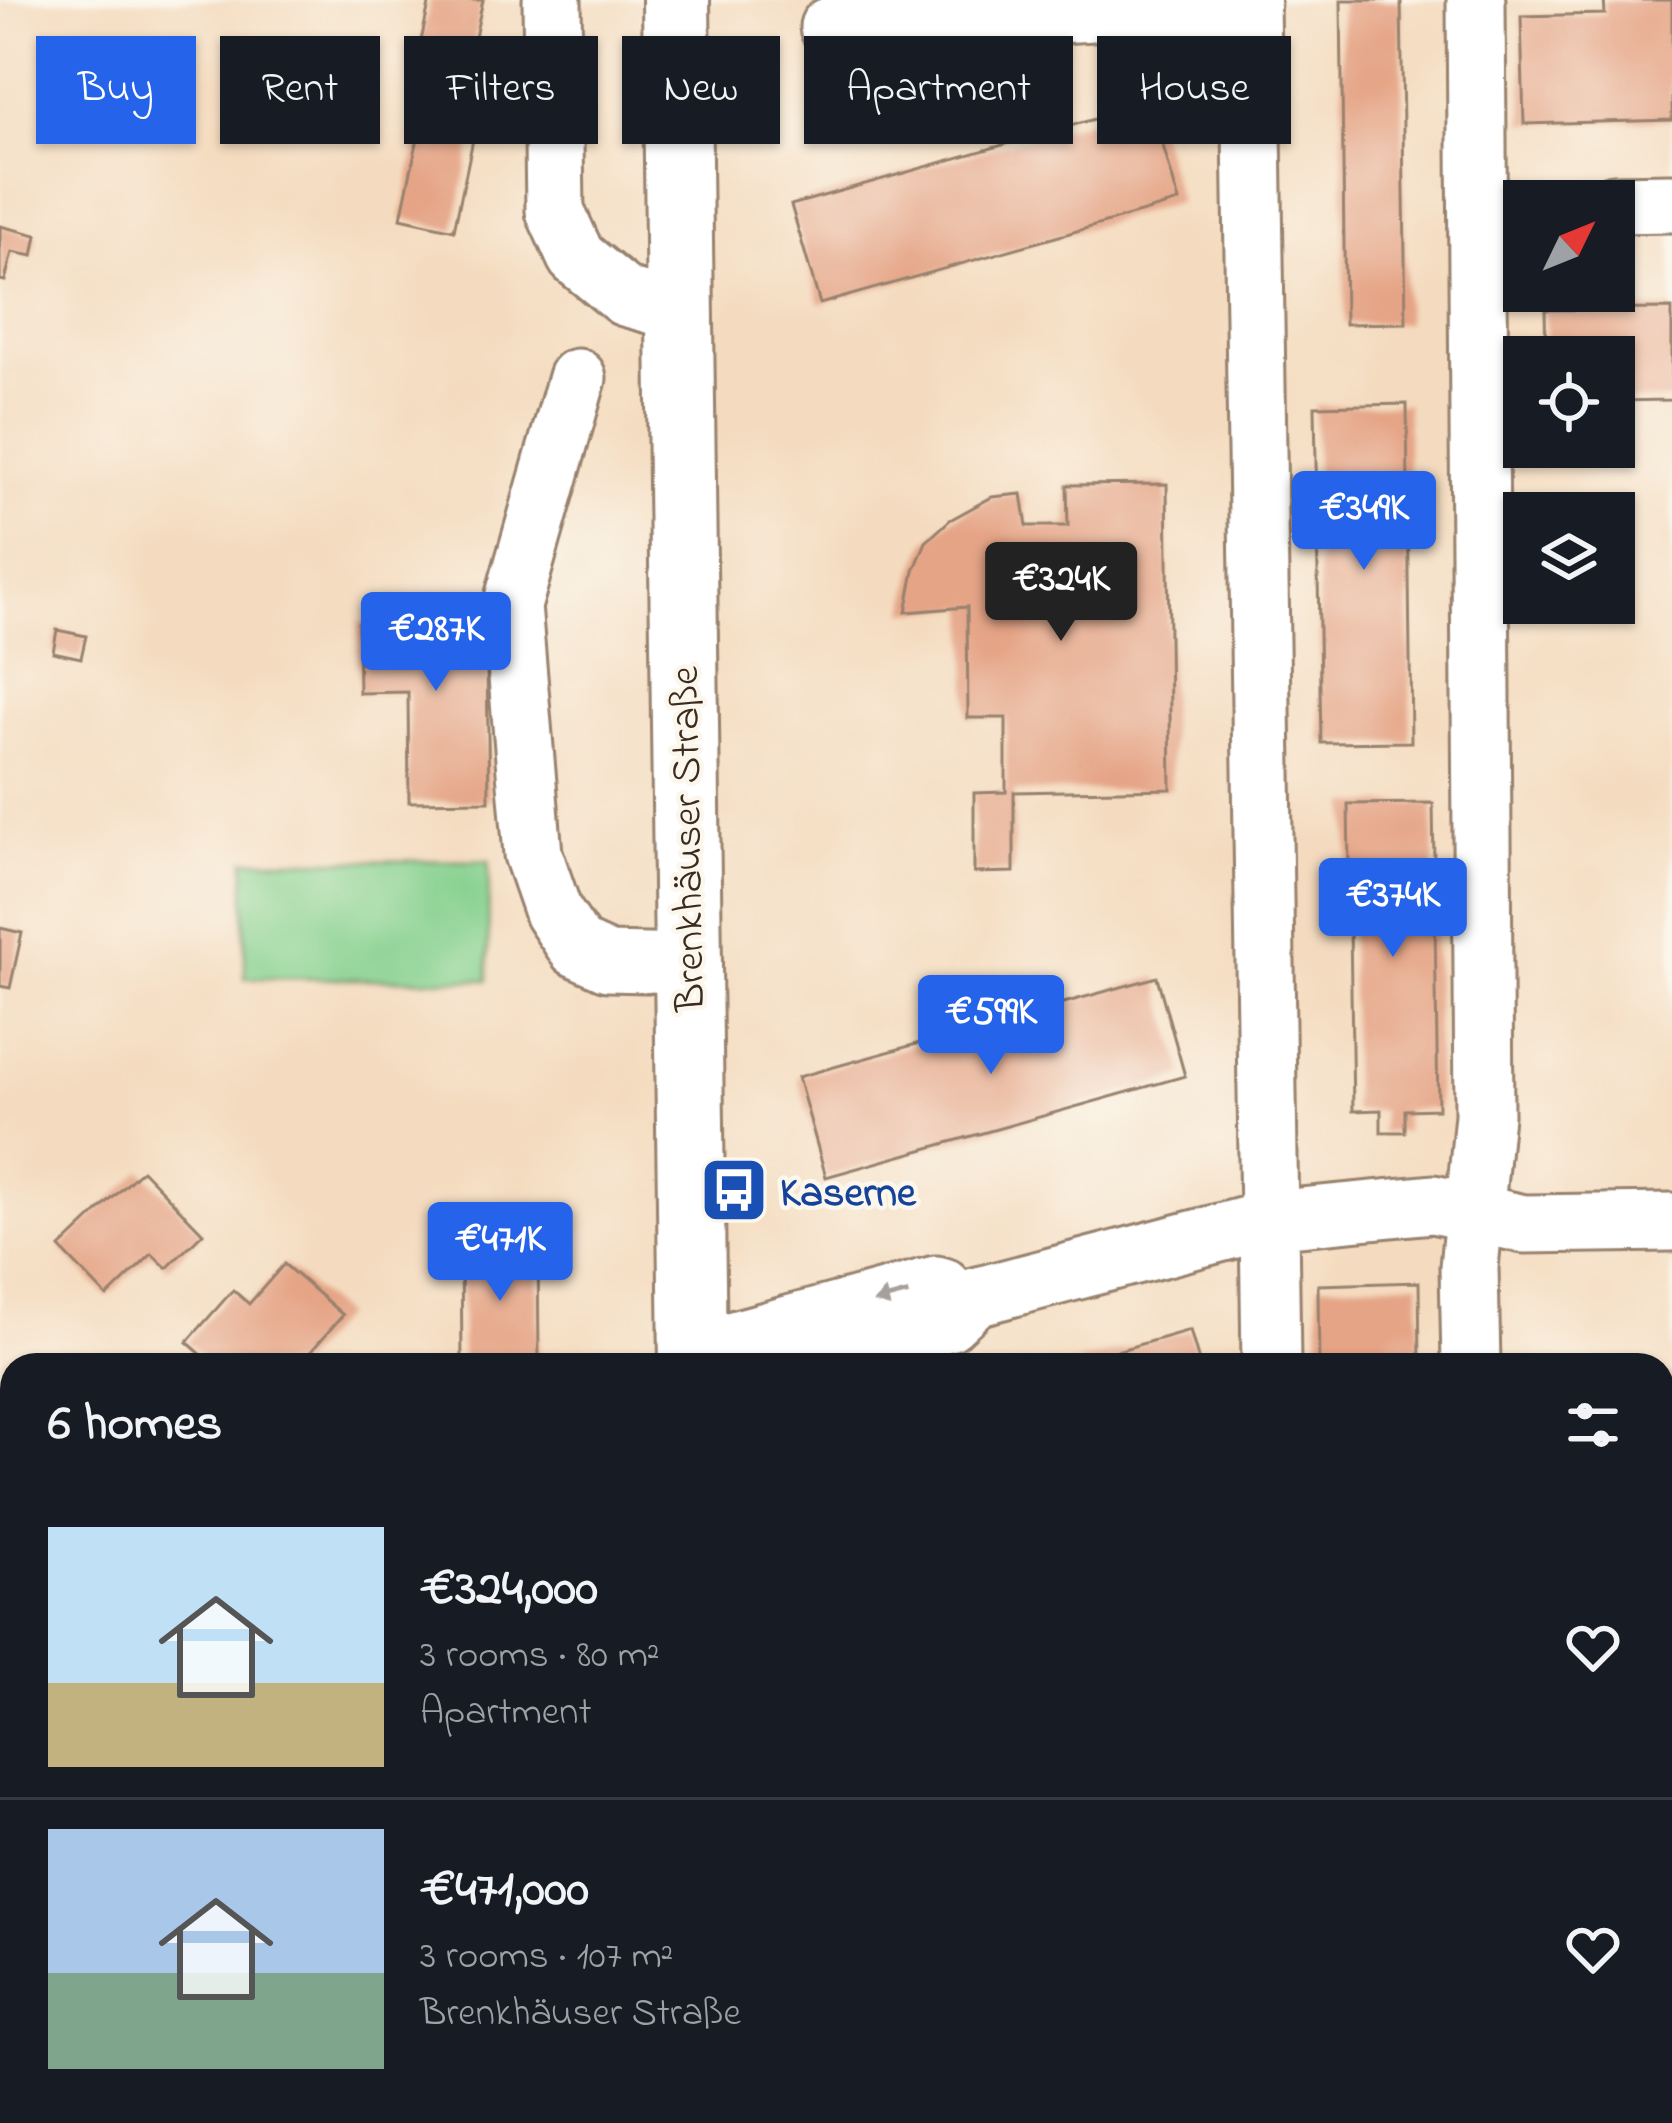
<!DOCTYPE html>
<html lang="en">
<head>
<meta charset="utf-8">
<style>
  :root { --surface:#171b24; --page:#20242c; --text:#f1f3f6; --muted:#9ea1a6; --line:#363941; --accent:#2563eb }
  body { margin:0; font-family:"Indie Flower",sans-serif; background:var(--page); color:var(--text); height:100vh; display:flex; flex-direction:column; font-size:45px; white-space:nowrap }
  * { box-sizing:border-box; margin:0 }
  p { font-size:39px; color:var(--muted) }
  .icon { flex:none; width:66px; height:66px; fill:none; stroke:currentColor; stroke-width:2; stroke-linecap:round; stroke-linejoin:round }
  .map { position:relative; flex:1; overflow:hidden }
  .panel { position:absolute; left:0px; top:1353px; width:1674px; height:771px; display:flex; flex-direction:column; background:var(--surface); border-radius:36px 36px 0 0; box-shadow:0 3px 9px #0004 }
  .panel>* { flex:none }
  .banner { position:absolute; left:36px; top:36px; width:1602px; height:108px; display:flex; gap:24px }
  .needle { width:78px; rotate:47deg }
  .controls { position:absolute; left:1503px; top:180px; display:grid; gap:24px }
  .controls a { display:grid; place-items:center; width:132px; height:132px; border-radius:0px; background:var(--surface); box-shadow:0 3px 9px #0004; font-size:60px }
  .price { position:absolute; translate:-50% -102px; padding:0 27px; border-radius:12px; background:var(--accent); color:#fff; font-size:39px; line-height:78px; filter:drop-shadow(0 3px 6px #0008) }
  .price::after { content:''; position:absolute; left:50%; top:72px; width:36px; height:27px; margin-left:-18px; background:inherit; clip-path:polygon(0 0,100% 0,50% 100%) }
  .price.current { background:#222; color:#fff }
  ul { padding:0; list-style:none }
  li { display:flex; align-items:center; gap:36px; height:300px; padding:0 48px }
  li+li { border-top:3px solid var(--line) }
  li span { display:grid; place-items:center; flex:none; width:336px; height:240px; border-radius:0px; color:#555 }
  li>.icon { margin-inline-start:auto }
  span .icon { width:144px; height:144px; fill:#fffc; stroke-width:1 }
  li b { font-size:51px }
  h2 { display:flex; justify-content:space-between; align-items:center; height:144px; padding:0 48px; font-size:51px }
  .pill { padding:0 42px; border-radius:0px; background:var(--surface); box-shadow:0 3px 9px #0004; font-size:42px; line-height:108px }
  .pill.current { background:var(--accent); color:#fff }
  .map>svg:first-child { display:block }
  .green { fill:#84d08d; stroke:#607d56; stroke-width:3 }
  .building { fill:#e5a486 }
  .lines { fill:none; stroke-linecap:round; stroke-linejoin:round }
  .minor-casing { stroke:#98826e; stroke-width:63 }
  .major-casing { stroke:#98826e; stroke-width:72 }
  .path { stroke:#98826e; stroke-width:8; stroke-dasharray:9 9; stroke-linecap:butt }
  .minor { stroke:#fff; stroke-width:57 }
  .major { stroke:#fff; stroke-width:66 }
  .oneway { fill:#a79f9a }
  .labels { text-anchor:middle; stroke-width:9; stroke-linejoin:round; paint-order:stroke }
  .street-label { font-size:42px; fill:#3b2a1e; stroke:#fbf7ec }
  .transit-label { font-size:42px; font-weight:bold; fill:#164399; stroke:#fbf7ec; text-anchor:start }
</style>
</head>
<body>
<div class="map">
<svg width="1672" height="2123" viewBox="0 0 1672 2123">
  <rect width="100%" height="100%" fill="#fbf7ec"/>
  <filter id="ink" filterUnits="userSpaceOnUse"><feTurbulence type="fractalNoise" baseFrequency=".00833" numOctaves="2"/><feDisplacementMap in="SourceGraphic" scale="24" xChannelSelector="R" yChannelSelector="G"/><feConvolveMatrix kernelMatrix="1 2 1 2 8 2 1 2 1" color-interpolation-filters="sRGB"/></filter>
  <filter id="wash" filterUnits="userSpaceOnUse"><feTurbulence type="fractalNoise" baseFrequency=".004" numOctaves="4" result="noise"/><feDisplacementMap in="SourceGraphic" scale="48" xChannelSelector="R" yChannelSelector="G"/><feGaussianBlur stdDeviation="2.7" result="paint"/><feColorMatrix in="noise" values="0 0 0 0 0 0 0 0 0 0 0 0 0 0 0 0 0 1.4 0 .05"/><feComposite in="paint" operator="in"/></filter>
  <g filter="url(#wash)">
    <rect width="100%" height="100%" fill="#f4dbbf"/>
    <path class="green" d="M 245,860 L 489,861 L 488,980 L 245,978 Z"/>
    <g id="blocks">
      <g class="building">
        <path d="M 430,0 L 483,0 L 470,60 L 419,50 Z"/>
        <path d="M 1341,0 L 1401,0 L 1406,323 L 1345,324 Z"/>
        <path d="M 1604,0 L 1672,0 L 1672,120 L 1524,124 L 1521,16 L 1605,14 Z"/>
        <path d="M 482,56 L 514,63 L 507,97 L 475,90 Z"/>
        <path d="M 1151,103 L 1179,202 L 820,304 L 791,205 Z"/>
        <path d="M 422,119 L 475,130 L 454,230 L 401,218 Z"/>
        <path d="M 0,226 L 37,235 L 33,256 L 12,252 L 5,281 L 0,280 Z"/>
        <path d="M 1672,309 L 1672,400 L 1614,401 L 1614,357 L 1546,357 L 1545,310 Z"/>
        <path d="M 1407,404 L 1411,742 L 1321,743 L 1315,406 Z"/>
        <path d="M 1167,484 L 1171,789 L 1014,792 L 1014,872 L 974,873 L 974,793 L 1006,792 L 1006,718 L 968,718 L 967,607 L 906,612 L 914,571 L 926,542 L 950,520 L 992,497 L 1022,494 L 1027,526 L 1068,526 L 1067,485 Z"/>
        <path d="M 486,601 L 489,801 L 409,802 L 408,692 L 359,693 L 358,623 L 406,623 L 406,602 Z"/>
        <path d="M 57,630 L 86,636 L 81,658 L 53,652 Z"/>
        <path d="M 1433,803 L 1438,1109 L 1405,1110 L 1405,1132 L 1381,1132 L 1381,1110 L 1353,1111 L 1348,804 Z"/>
        <path d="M 0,928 L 22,933 L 10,988 L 0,986 Z"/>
        <path d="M 1157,977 L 1185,1076 L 826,1177 L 798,1077 Z"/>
        <path d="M 142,1170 L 203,1233 L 167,1268 L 152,1254 L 107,1297 L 60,1248 Z"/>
        <path d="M 538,1242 L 539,1365 L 462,1365 L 461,1243 Z"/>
        <path d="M 284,1264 L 343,1315 L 299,1365 L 195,1365 L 203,1356 L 187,1342 L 233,1290 L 249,1304 Z"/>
        <path d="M 1419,1282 L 1420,1365 L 1319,1365 L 1318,1285 Z"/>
        <path d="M 1190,1330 L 1200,1365 L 1071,1365 L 1071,1364 Z"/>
        <rect x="1662" y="1375" width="10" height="128"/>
        <path d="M 0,1645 L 12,1648 L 12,1768 L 0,1764 Z"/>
        <path d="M 10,1872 L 12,1872 L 12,1962 L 0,1960 L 0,1916 Z"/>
        <path d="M 10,2093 L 12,2112 L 69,2112 L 67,2123 L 4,2123 Z"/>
        <path d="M 1087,2112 L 1145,2112 L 1144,2123 L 1122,2123 Z"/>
        <path d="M 1161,2112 L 1258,2112 L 1257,2123 L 1160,2123 Z"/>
        <path d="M 1323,2112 L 1397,2112 L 1409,2114 L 1408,2123 L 1322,2123 Z"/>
        <path d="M 1456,2112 L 1502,2112 L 1511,2113 L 1509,2123 L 1454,2123 Z"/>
      </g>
    </g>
  </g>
  <g filter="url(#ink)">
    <use href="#blocks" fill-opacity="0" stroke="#98826e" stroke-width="3"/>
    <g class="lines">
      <defs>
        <g id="minor">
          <path d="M 552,0 L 555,211 L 576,257 L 625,297 L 680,312"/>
          <path d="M 829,27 L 1251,3"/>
          <path d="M 1614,204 L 1672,203"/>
          <path d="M 577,378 L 512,606 L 533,854 L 553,912 L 577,948 L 608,962 L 686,964"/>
          <path d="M 693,1351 L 936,1285 L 943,1287"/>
          <path d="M 801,1365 L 948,1322 L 975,1297 L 1269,1220 L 1250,0"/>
          <path d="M 1271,1365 L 1269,1220 L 1433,1204 L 1524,1224 L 1672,1222"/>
          <path d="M 1471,1365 L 1469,1267 L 1484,1115 L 1476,0"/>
          <path d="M 0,1529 L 12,1541"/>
          <path d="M 1662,1560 L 1672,1561"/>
          <path d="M 0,1814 L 12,1817"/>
          <path d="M 1662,2076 L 1672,2077"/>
        </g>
        <g id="major">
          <path d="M 676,0 L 693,1365"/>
          <path d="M 681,2112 L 682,2123"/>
        </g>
      </defs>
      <use href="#minor" class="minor-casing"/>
      <use href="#major" class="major-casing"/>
      <g class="path">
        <path d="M 518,2112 L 527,2123"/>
        <path d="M 105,2123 L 108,2112"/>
        <path d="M 390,2123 L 396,2112"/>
      </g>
      <use href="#minor" class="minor"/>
      <use href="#major" class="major"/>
    </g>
    <defs><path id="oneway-solid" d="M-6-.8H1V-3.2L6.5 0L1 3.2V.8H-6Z" transform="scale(3)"/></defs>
    <use class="oneway" href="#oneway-solid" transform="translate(891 1298) rotate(165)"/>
  </g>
  <defs>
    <symbol id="bus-square" viewBox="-11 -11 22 22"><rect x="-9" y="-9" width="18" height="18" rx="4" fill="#1a4fb4" stroke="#fbf7ec"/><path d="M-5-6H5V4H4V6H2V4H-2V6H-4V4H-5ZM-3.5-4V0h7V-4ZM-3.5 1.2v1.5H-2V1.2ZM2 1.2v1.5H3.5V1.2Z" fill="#fff"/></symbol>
  </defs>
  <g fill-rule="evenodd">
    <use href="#bus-square" x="696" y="1152" width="76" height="76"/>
  </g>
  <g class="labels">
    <g class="street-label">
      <text transform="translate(685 839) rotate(-91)" y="15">Brenkhäuser Straße</text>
    </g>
    <g class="transit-label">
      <text x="780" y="1205">Kaserne</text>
    </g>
  </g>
</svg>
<div class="controls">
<a><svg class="needle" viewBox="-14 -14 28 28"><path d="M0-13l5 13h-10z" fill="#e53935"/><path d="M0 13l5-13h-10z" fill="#9ea1a6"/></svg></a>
<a><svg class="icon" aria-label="locate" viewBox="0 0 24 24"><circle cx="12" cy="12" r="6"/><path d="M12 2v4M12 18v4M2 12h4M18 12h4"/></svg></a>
<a><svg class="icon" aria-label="layers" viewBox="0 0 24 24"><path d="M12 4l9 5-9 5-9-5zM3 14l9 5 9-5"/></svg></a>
</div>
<b class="price" style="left:1364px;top:573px">€349K</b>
<b class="price current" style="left:1061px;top:644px">€324K</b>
<b class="price" style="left:436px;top:694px">€287K</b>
<b class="price" style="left:1393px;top:960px">€374K</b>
<b class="price" style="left:991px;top:1077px">€599K</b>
<b class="price" style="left:500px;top:1304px">€471K</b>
<div class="banner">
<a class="pill current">Buy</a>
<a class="pill">Rent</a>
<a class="pill">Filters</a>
<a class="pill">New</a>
<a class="pill">Apartment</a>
<a class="pill">House</a>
</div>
<section class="panel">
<h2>6 homes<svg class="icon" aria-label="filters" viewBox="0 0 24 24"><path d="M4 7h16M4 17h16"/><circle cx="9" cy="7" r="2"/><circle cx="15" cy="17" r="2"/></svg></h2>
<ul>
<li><span style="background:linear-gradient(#bfe0f5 65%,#c2b280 0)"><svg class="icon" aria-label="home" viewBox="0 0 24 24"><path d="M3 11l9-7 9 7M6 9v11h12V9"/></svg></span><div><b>€324,000</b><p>3 rooms · 80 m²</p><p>Apartment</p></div><svg class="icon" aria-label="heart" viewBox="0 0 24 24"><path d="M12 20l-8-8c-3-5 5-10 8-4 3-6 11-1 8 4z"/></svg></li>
<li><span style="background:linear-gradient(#a9c7e8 60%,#7fa58c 0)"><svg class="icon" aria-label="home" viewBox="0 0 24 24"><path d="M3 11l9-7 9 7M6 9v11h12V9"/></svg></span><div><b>€471,000</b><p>3 rooms · 107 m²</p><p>Brenkhäuser Straße</p></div><svg class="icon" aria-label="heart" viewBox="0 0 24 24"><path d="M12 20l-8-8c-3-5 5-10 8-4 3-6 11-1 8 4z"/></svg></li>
</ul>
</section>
</div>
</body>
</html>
